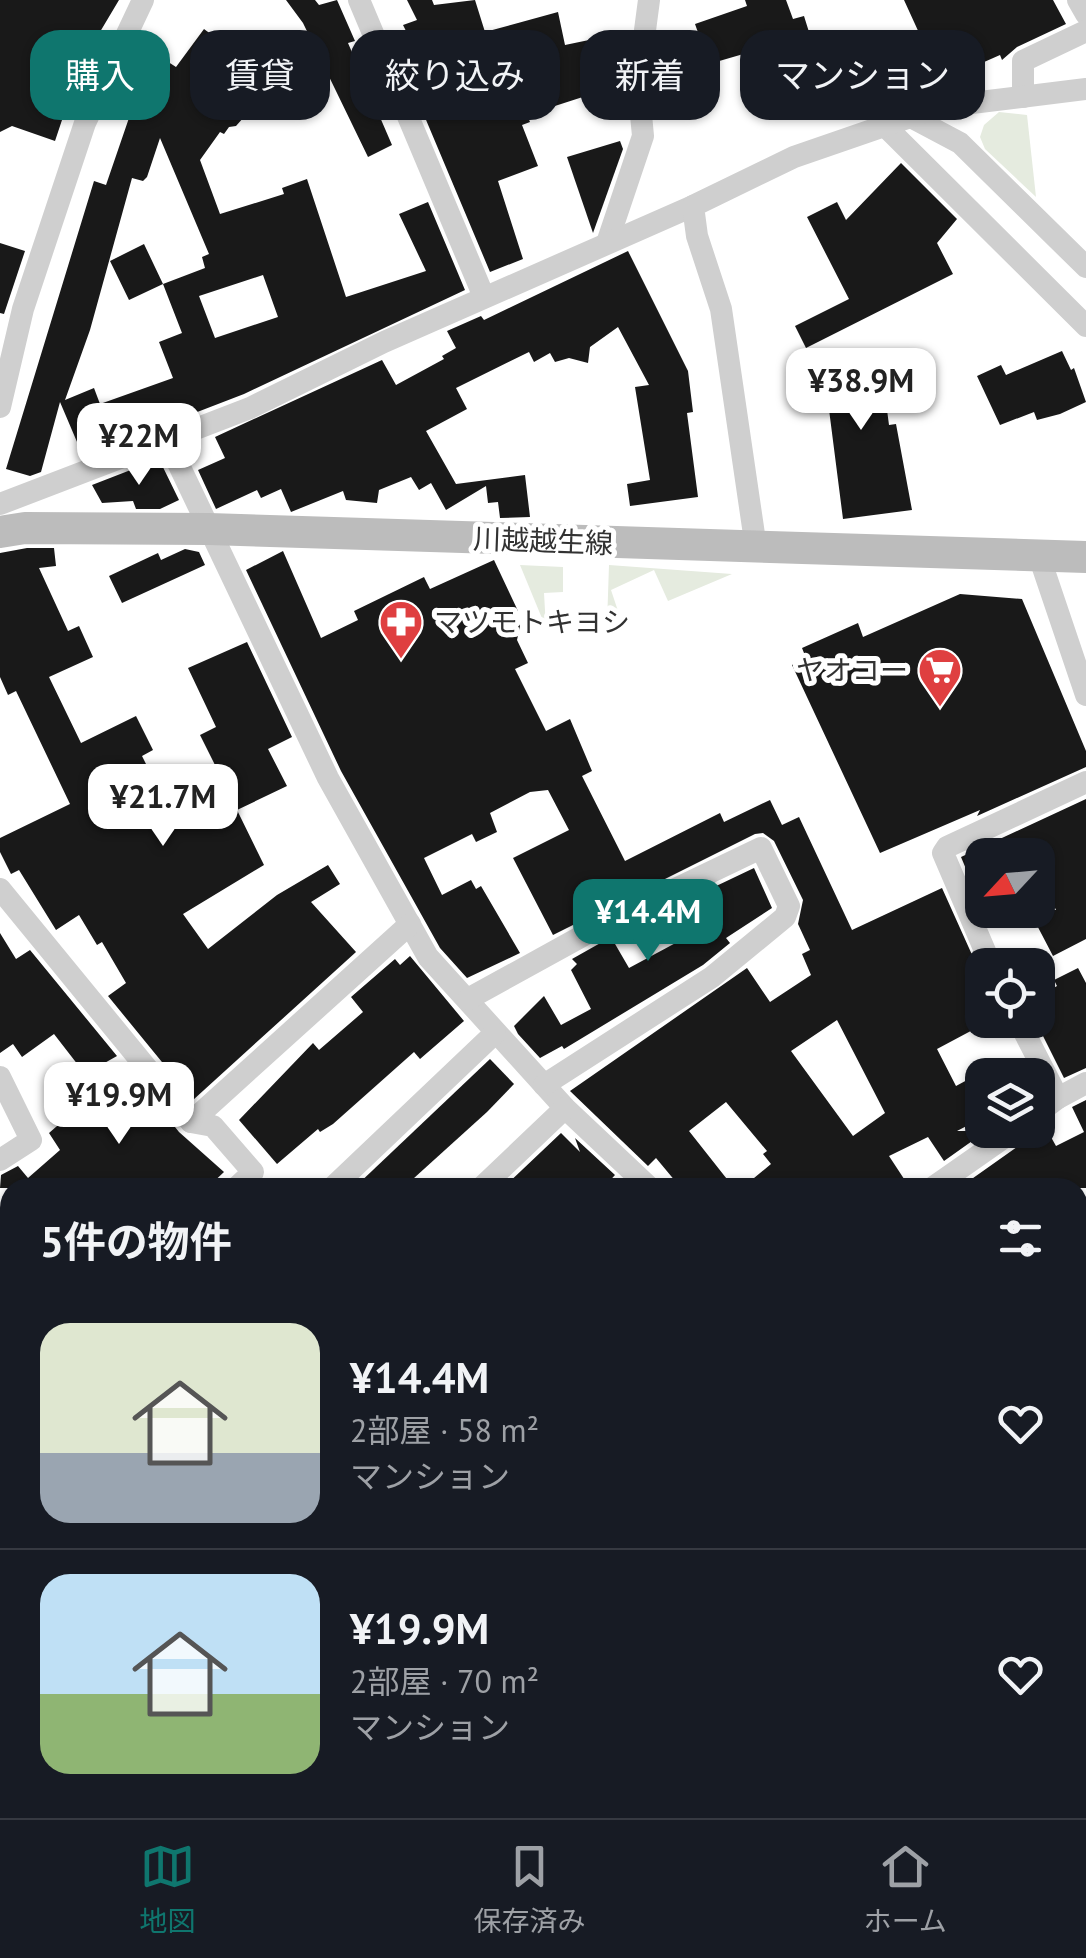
<!DOCTYPE html>
<html lang="ja">
<head>
<meta charset="utf-8">
<style>
  :root { --surface:#171b24; --page:#242831; --text:#f1f3f6; --muted:#9ea1a6; --line:#363941; --accent:#0f766e }
  body { margin:0; font-family:"PT Sans","Noto Sans JP",sans-serif; background:var(--page); color:var(--text); height:100vh; display:flex; flex-direction:column; font-size:38px; white-space:nowrap }
  * { box-sizing:border-box; margin:0 }
  p { font-size:32px; color:var(--muted) }
  .icon { flex:none; width:55px; height:55px; fill:none; stroke:currentColor; stroke-width:2; stroke-linecap:round; stroke-linejoin:round }
  .map { position:relative; flex:1; overflow:hidden }
  .sheet { position:absolute; left:0px; top:1178px; width:1088px; height:642px; display:flex; flex-direction:column; background:var(--surface); border-radius:30px 30px 0 0; box-shadow:0 2px 8px #0004 }
  .sheet>* { flex:none }
  .top-card { position:absolute; left:30px; top:30px; width:1028px; height:90px; display:flex; gap:20px }
  .needle { width:65px; rotate:244deg }
  .fabs { position:absolute; left:965px; top:838px; display:grid; gap:20px }
  .fabs a { display:grid; place-items:center; width:90px; height:90px; border-radius:20px; background:var(--surface); box-shadow:0 2px 8px #0004; font-size:50px }
  .price { position:absolute; translate:-50% -85px; padding:0 22px; border-radius:20px; background:#fff; color:#222; font-size:32px; line-height:65px; filter:drop-shadow(0 2px 5px #0008) }
  .price::after { content:''; position:absolute; left:50%; top:60px; width:30px; height:22px; margin-left:-15px; background:inherit; clip-path:polygon(0 0,100% 0,50% 100%) }
  .price.selected { background:var(--accent); color:#fff }
  ul { padding:0; list-style:none }
  li { display:flex; align-items:center; gap:30px; height:250px; padding:0 40px }
  li+li { border-top:2px solid var(--line) }
  li span { display:grid; place-items:center; flex:none; width:280px; height:200px; border-radius:30px; color:#555 }
  li>.icon { margin-inline-start:auto }
  span .icon { width:120px; height:120px; fill:#fffc; stroke-width:1 }
  li b { font-size:42px }
  h2 { display:flex; justify-content:space-between; align-items:center; height:120px; padding:0 40px; font-size:42px }
  .pill { padding:0 35px; border-radius:30px; background:var(--surface); box-shadow:0 2px 8px #0004; font-size:35px; line-height:90px }
  .pill.selected { background:var(--accent); color:#fff }
  .dock { display:flex; justify-content:space-around; align-items:center; height:140px; border-top:2px solid var(--line); background:var(--surface); font-size:28px; color:var(--muted) }
  .dock a { display:grid; justify-items:center; gap:5px }
  .dock .selected { color:var(--accent) }
  .map>svg:first-child { display:block }
  .green { fill:#e5ebdf }
  .building { fill:#191919; fill-rule:evenodd }
  .lines { fill:none; stroke-linecap:round; stroke-linejoin:round }
  .street { stroke:#cfcfcf; stroke-width:22 }
  .secondary { stroke:#bcbcbc; stroke-width:32 }
  .labels { text-anchor:middle; stroke-width:10; stroke-linejoin:round; paint-order:stroke }
  .street-label { font-size:28px; fill:#323232; stroke:#fff }
  .poi-label { font-size:28px; fill:#323232; stroke:#fff; text-anchor:start }
</style>
</head>
<body>
<div class="map">
<svg width="1086" height="1818" viewBox="0 0 1086 1818">
  <rect width="100%" height="100%" fill="#fff"/>
  <g class="green">
    <path d="M 999,112 L 1027,115 L 1036,197 L 985,149 L 980,137 L 984,125 Z"/>
    <path d="M 520,565 L 563,567 L 563,592 L 544,593 L 546,628 Z"/>
    <path d="M 609,565 L 732,574 L 668,601 L 654,570 L 611,590 L 620,617 L 607,624 Z"/>
  </g>
  <g class="building">
    <path d="M 0,0 L 119,0 L 60,99 L 68,102 L 55,141 L 12,126 L 0,132 Z"/>
    <path d="M 286,0 L 315,0 L 319,5 L 337,0 L 355,41 L 348,43 L 392,145 L 368,157 L 303,23 Z"/>
    <path d="M 407,0 L 432,0 L 434,5 L 475,0 L 485,32 L 558,12 L 565,45 L 613,35 L 623,84 L 527,115 L 530,122 L 522,125 L 538,166 L 498,181 L 523,259 L 490,272 L 392,39 L 407,33 L 403,25 L 417,20 Z"/>
    <path d="M 745,0 L 786,0 L 793,19 L 804,16 L 832,106 L 795,117 L 774,45 L 709,64 L 695,24 L 747,6 Z"/>
    <path d="M 904,0 L 1053,0 L 1066,24 L 1017,47 L 1002,60 L 1000,55 L 941,81 Z"/>
    <path d="M 204,29 L 275,82 L 236,126 L 229,127 L 224,134 L 220,132 L 200,160 L 220,214 L 284,194 L 282,188 L 307,179 L 346,297 L 426,271 L 399,214 L 428,202 L 465,290 L 244,394 L 83,456 L 60,402 L 41,472 L 30,476 L 6,469 L 94,181 L 106,185 L 142,80 L 129,72 L 145,47 L 176,67 ZM 160,138 L 209,254 L 202,257 L 205,268 L 163,284 L 144,244 L 110,261 L 129,300 L 163,284 L 182,333 L 159,342 L 173,378 L 100,404 L 94,388 L 65,400 L 90,330 L 132,178 L 143,181 L 147,177 ZM 263,275 L 278,317 L 215,338 L 199,296 Z"/>
    <path d="M 620,141 L 623,149 L 593,233 L 567,157 Z"/>
    <path d="M 901,163 L 957,219 L 937,243 L 953,274 L 806,348 L 795,326 L 849,299 L 807,217 L 837,202 L 846,220 Z"/>
    <path d="M 0,243 L 25,251 L 4,314 L 0,313 Z"/>
    <path d="M 628,251 L 688,371 L 693,412 L 687,413 L 698,497 L 630,506 L 627,484 L 650,480 L 635,387 L 649,385 L 618,327 L 590,347 L 588,363 L 569,358 L 555,362 L 550,353 L 534,362 L 529,352 L 456,388 L 467,409 L 426,431 L 456,484 L 525,475 L 530,517 L 500,518 L 498,502 L 488,503 L 486,486 L 446,510 L 431,483 L 419,490 L 411,477 L 379,490 L 377,503 L 346,500 L 343,491 L 291,512 L 281,489 L 261,498 L 257,490 L 216,509 L 198,470 L 225,458 L 215,437 L 382,360 L 396,385 L 444,359 L 442,356 L 456,348 L 447,331 L 481,316 L 484,320 Z"/>
    <path d="M 879,349 L 889,425 L 896,424 L 912,510 L 843,519 L 826,386 L 809,394 L 796,370 L 822,357 Z"/>
    <path d="M 1062,351 L 1071,370 L 1074,368 L 1086,402 L 1060,414 L 1037,420 L 1034,412 L 1000,425 L 977,376 L 1001,365 L 1006,375 Z"/>
    <path d="M 159,459 L 179,500 L 160,509 L 136,509 L 133,501 L 102,503 L 92,485 Z"/>
    <path d="M 27,548 L 54,548 L 56,566 L 39,568 L 68,631 L 79,626 L 93,657 L 49,677 L 81,743 L 136,716 L 153,750 L 142,756 L 166,804 L 221,777 L 200,735 L 216,727 L 188,668 L 247,642 L 292,737 L 268,749 L 287,786 L 237,810 L 264,865 L 183,914 L 208,949 L 277,895 L 328,865 L 340,884 L 311,902 L 356,952 L 193,1100 L 108,996 L 126,983 L 102,942 L 97,945 L 79,915 L 56,930 L 19,870 L 11,874 L 0,852 L 0,838 L 70,804 L 16,691 L 8,695 L 0,677 L 0,553 Z"/>
    <path d="M 185,549 L 199,552 L 205,565 L 122,603 L 109,576 L 158,553 L 161,560 Z"/>
    <path d="M 283,551 L 321,638 L 358,620 L 354,611 L 424,577 L 430,589 L 494,560 L 518,611 L 514,613 L 520,626 L 517,640 L 528,663 L 515,669 L 546,731 L 570,719 L 592,771 L 582,776 L 625,861 L 720,813 L 724,822 L 770,800 L 782,825 L 799,817 L 852,930 L 942,888 L 982,977 L 982,1025 L 937,1049 L 956,1086 L 982,1072 L 982,1118 L 957,1131 L 982,1131 L 982,1134 L 944,1161 L 928,1137 L 889,1156 L 910,1188 L 742,1188 L 771,1164 L 763,1154 L 767,1151 L 726,1102 L 689,1131 L 734,1188 L 681,1188 L 656,1158 L 648,1166 L 570,1091 L 747,968 L 770,1002 L 811,975 L 802,954 L 810,950 L 798,924 L 803,900 L 774,841 L 763,833 L 755,834 L 553,935 L 513,858 L 569,830 L 548,790 L 530,792 L 490,813 L 497,832 L 476,842 L 472,834 L 424,858 L 442,895 L 471,880 L 476,889 L 481,886 L 520,953 L 467,978 L 440,948 L 341,771 L 246,570 ZM 837,1020 L 885,1113 L 853,1136 L 791,1051 Z"/>
    <path d="M 960,594 L 1022,599 L 1086,751 L 1086,767 L 977,816 L 980,810 L 880,853 L 792,665 L 806,658 L 802,648 L 858,623 L 863,637 Z"/>
    <path d="M 1086,799 L 1086,939 L 1053,956 L 1029,910 L 1056,910 L 1038,872 L 1038,855 L 982,855 L 982,907 L 961,857 Z"/>
    <path d="M 754,868 L 772,908 L 726,938 L 730,943 L 703,965 L 564,1049 L 562,1046 L 540,1058 L 518,1034 L 514,1026 L 544,996 L 561,1025 L 591,1009 L 571,970 L 577,964 L 572,959 L 611,937 L 629,968 L 683,939 L 668,909 Z"/>
    <path d="M 0,933 L 16,959 L 30,950 L 117,1056 L 85,1074 L 54,1034 L 22,1057 L 13,1044 L 0,1053 Z"/>
    <path d="M 410,956 L 464,1021 L 420,1059 L 414,1052 L 333,1124 L 320,1132 L 318,1129 L 277,1164 L 239,1120 L 313,1043 L 319,1050 L 363,1012 L 351,997 L 395,959 L 400,965 Z"/>
    <path d="M 1078,968 L 1086,983 L 1086,1068 L 1064,1078 L 1035,1020 L 1038,1001 L 1052,994 L 1050,990 L 1057,986 L 1054,980 Z"/>
    <path d="M 490,1059 L 514,1084 L 487,1112 L 403,1188 L 354,1188 Z"/>
    <path d="M 126,1066 L 179,1132 L 224,1172 L 207,1188 L 0,1188 L 1,1175 L 18,1166 L 28,1178 L 60,1150 L 49,1133 Z"/>
    <path d="M 1086,1100 L 1086,1188 L 959,1188 L 1024,1142 L 1030,1130 L 1047,1130 L 1056,1146 L 1084,1132 L 1072,1107 Z"/>
    <path d="M 561,1133 L 580,1152 L 575,1138 L 615,1175 L 603,1188 L 503,1188 Z"/>
  </g>
  <g class="lines">
    <g class="street">
      <path d="M 359,0 L 484,297"/>
      <path d="M 1078,0 L 1086,14"/>
      <path d="M 1023,97 L 1023,61 L 1086,31"/>
      <path d="M 911,117 L 960,143 L 1086,267"/>
      <path d="M 883,124 L 1086,326"/>
      <path d="M 607,243 L 643,136 L 638,83 L 649,0"/>
      <path d="M 0,407 L 23,309 L 85,123 L 143,0"/>
      <path d="M 167,440 L 250,408 L 384,342 L 693,206"/>
      <path d="M 0,504 L 167,440 L 328,778 L 428,957 L 565,1108 L 650,1188"/>
      <path d="M 756,548 L 721,309 L 697,236 L 693,206 L 794,157 L 939,107 L 1086,89"/>
      <path d="M 1039,556 L 1086,695"/>
      <path d="M 0,889 L 191,1122"/>
      <path d="M 991,965 L 943,853 L 947,847 L 1086,782"/>
      <path d="M 468,999 L 615,918 L 761,848 L 789,906 L 785,917 L 712,977 L 544,1085"/>
      <path d="M 1018,1020 L 1058,1098 L 1038,1113"/>
      <path d="M 0,1077 L 31,1140 L 0,1160"/>
      <path d="M 1058,1098 L 1086,1083"/>
      <path d="M 236,1188 L 253,1172 L 213,1126 L 191,1122 L 410,924"/>
      <path d="M 332,1188 L 495,1033"/>
      <path d="M 481,1188 L 565,1108"/>
      <path d="M 932,1188 L 1015,1130"/>
      <path d="M 1078,1268 L 1086,1282"/>
      <path d="M 0,1497 L 10,1488"/>
      <path d="M 0,1600 L 10,1602"/>
      <path d="M 1078,1604 L 1086,1603"/>
      <path d="M 0,1704 L 10,1722"/>
      <path d="M 1078,1729 L 1086,1735"/>
      <path d="M 66,1810 L 72,1818"/>
      <path d="M 128,1818 L 142,1810"/>
      <path d="M 494,1818 L 500,1810"/>
      <path d="M 580,1818 L 585,1810"/>
      <path d="M 879,1818 L 886,1810"/>
    </g>
    <path class="secondary" d="M 0,532 L 25,528 L 209,529 L 1086,557"/>
  </g>
  <defs>
    <symbol id="pharmacy-pin" viewBox="-11 -11 22 30"><path d="M0 17L-7.5 6A9.5 9.5 0 1 1 7.5 6Z" fill="#df3f40" stroke="#fff"/><path d="M-2-6h4v4h4v4h-4v4h-4v-4h-4v-4h4Z" fill="#fff"/></symbol>
    <symbol id="supermarket-pin" viewBox="-11 -11 22 30"><path d="M0 17L-7.5 6A9.5 9.5 0 1 1 7.5 6Z" fill="#df3f40" stroke="#fff"/><path d="M-6-5.5h2.5l.6 2H6L4.5 2H-2.5L-4.4-4H-6ZM-1.5 3.2a1.3 1.3 0 1 0 .1 0ZM3 3.2a1.3 1.3 0 1 0 .1 0Z" fill="#fff"/></symbol>
  </defs>
  <g fill-rule="evenodd">
    <use href="#pharmacy-pin" x="376" y="597" width="50" height="68"/>
    <use href="#supermarket-pin" x="915" y="645" width="50" height="68"/>
  </g>
  <g class="labels">
    <g class="street-label">
      <text transform="translate(543 541) rotate(2)" y="10">川越越生線</text>
    </g>
    <g class="poi-label">
      <text x="434" y="632">マツモトキヨシ</text>
      <text x="908" y="680" text-anchor="end">ヤオコー</text>
    </g>
  </g>
</svg>
<div class="fabs">
<a><svg class="needle" viewBox="-14 -14 28 28"><path d="M0-13l5 13h-10z" fill="#e53935"/><path d="M0 13l5-13h-10z" fill="#9ea1a6"/></svg></a>
<a><svg class="icon" aria-label="locate" viewBox="0 0 24 24"><circle cx="12" cy="12" r="6"/><path d="M12 2v4M12 18v4M2 12h4M18 12h4"/></svg></a>
<a><svg class="icon" aria-label="layers" viewBox="0 0 24 24"><path d="M12 4l9 5-9 5-9-5zM3 14l9 5 9-5"/></svg></a>
</div>
<b class="price" style="left:861px;top:433px">¥38.9M</b>
<b class="price" style="left:139px;top:488px">¥22M</b>
<b class="price" style="left:163px;top:849px">¥21.7M</b>
<b class="price selected" style="left:648px;top:964px">¥14.4M</b>
<b class="price" style="left:119px;top:1147px">¥19.9M</b>
<div class="top-card">
<a class="pill selected">購入</a>
<a class="pill">賃貸</a>
<a class="pill">絞り込み</a>
<a class="pill">新着</a>
<a class="pill">マンション</a>
</div>
<section class="sheet">
<h2>5件の物件<svg class="icon" aria-label="filters" viewBox="0 0 24 24"><path d="M4 7h16M4 17h16"/><circle cx="9" cy="7" r="2"/><circle cx="15" cy="17" r="2"/></svg></h2>
<ul>
<li><span style="background:linear-gradient(#dfe7d0 65%,#9aa5b1 0)"><svg class="icon" aria-label="home" viewBox="0 0 24 24"><path d="M3 11l9-7 9 7M6 9v11h12V9"/></svg></span><div><b>¥14.4M</b><p>2部屋 · 58 m²</p><p>マンション</p></div><svg class="icon" aria-label="heart" viewBox="0 0 24 24"><path d="M12 20l-8-8c-3-5 5-10 8-4 3-6 11-1 8 4z"/></svg></li>
<li><span style="background:linear-gradient(#bfe0f5 60%,#8fb573 0)"><svg class="icon" aria-label="home" viewBox="0 0 24 24"><path d="M3 11l9-7 9 7M6 9v11h12V9"/></svg></span><div><b>¥19.9M</b><p>2部屋 · 70 m²</p><p>マンション</p></div><svg class="icon" aria-label="heart" viewBox="0 0 24 24"><path d="M12 20l-8-8c-3-5 5-10 8-4 3-6 11-1 8 4z"/></svg></li>
</ul>
</section>
</div>
<nav class="dock">
<a class="selected"><svg class="icon" aria-label="map" viewBox="0 0 24 24"><path d="M3 6l6-2 6 2 6-2v14l-6 2-6-2-6 2zM9 4v14M15 6v14"/></svg>地図</a>
<a><svg class="icon" aria-label="saved" viewBox="0 0 24 24"><path d="M7 4h10v16l-5-4-5 4z"/></svg>保存済み</a>
<a><svg class="icon" aria-label="home" viewBox="0 0 24 24"><path d="M3 11l9-7 9 7M6 9v11h12V9"/></svg>ホーム</a>
</nav>
</body>
</html>
